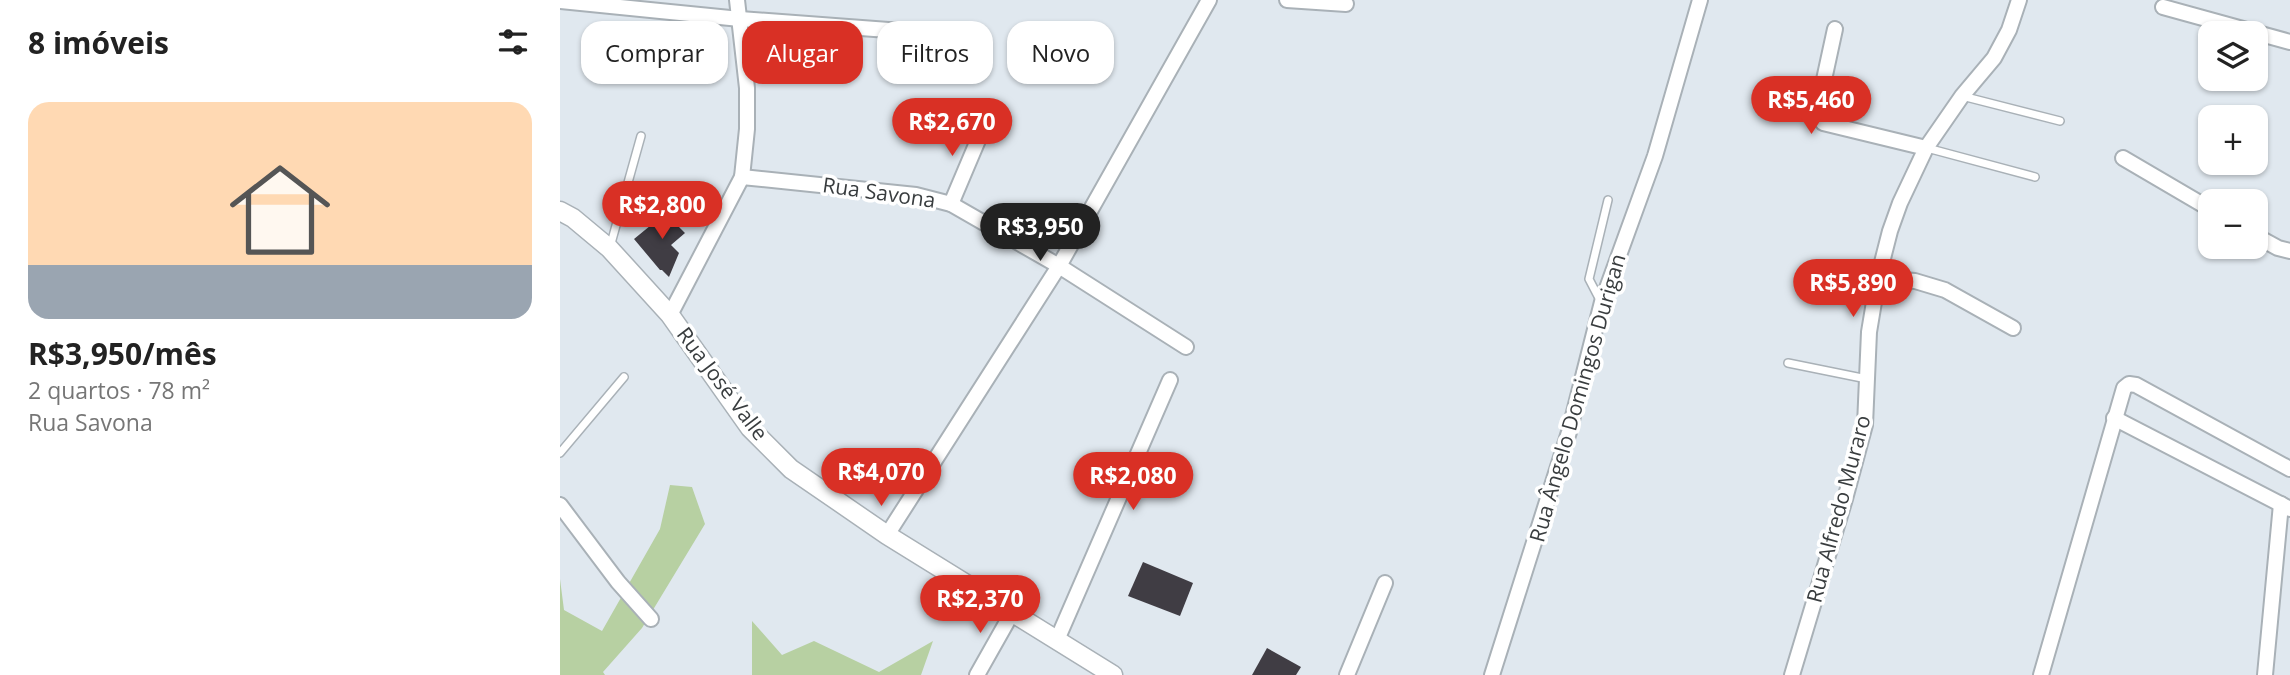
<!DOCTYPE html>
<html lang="pt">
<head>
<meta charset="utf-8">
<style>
  :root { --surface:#fff; --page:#f2f2f2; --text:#222; --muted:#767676; --accent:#d93025 }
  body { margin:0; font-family:"Open Sans",sans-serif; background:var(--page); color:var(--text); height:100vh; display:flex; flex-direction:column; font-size:26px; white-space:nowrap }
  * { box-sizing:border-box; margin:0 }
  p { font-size:23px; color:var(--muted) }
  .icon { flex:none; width:38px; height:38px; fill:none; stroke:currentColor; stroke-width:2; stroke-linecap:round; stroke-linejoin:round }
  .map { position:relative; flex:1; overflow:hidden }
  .details { display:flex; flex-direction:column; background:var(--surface); width:560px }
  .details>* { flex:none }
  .top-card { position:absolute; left:21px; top:21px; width:665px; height:63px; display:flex; gap:14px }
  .tools { position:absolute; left:1638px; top:21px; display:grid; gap:14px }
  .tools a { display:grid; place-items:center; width:70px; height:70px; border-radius:14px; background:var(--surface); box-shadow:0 2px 5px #0004; font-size:35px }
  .price { position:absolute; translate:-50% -60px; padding:0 16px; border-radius:24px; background:var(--accent); color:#fff; font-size:23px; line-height:46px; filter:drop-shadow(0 2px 4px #0008) }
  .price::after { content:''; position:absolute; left:50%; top:42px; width:21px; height:16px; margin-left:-10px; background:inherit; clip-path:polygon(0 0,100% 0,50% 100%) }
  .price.on { background:#222; color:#fff }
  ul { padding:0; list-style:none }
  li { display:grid; align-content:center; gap:14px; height:371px; padding:0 28px }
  li span { display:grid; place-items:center; height:217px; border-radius:21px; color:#555 }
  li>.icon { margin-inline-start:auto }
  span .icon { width:126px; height:126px; fill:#fffc; stroke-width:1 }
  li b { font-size:30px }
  h2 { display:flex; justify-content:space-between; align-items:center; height:84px; padding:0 28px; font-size:30px }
  .tag { padding:0 24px; border-radius:21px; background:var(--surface); box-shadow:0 2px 5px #0004; font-size:24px; line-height:63px }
  .tag.on { background:var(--accent); color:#fff }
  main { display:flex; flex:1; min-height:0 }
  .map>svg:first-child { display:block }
  .green { fill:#b7d0a2 }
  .building { fill:#403d44 }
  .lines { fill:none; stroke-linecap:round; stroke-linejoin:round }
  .service-casing { stroke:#a9b1b7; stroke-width:10 }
  .minor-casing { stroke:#a9b1b7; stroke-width:18 }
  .tertiary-casing { stroke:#a9b1b7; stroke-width:21 }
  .service { stroke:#fff; stroke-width:7 }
  .minor { stroke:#fff; stroke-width:14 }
  .tertiary { stroke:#fff; stroke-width:18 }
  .labels { text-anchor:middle; stroke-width:7; stroke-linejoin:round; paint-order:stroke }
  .street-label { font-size:21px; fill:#393d3f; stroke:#fff }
</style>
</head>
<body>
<main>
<section class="details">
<h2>8 imóveis<svg class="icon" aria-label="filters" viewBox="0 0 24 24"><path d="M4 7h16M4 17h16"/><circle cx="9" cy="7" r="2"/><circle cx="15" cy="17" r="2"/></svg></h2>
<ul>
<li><span style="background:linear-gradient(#ffd9b3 75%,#9aa5b1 0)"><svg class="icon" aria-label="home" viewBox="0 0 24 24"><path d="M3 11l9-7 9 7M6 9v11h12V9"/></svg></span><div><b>R$3,950/mês</b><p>2 quartos · 78 m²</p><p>Rua Savona</p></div></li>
</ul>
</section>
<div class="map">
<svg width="1730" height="675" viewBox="0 0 1730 675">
  <rect width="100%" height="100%" fill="#e0e8ef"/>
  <g class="green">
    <path d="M 110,485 L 132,487 L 145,524 L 82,628 L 43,672 L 45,675 L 0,675 L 0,579 L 4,610 L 42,631 L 100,529 Z"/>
    <path d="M 192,621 L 222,655 L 254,641 L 319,672 L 373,641 L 361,675 L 192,675 Z"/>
  </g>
  <g class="building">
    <path d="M 107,212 L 116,214 L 123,223 L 119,227 L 125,233 L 111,245 L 119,253 L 109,277 L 102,270 L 100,270 L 74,239 Z"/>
    <path d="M 583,562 L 633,583 L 620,616 L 568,596 Z"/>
    <path d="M 707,648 L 741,667 L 736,675 L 692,675 Z"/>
  </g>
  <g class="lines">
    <defs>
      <g id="service">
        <path d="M 1402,96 L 1500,121"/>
        <path d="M 1367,148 L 1475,177"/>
        <path d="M 50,247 L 81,136"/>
        <path d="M 1041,302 L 1029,279 L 1048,200"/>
        <path d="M 1228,363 L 1307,379"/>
        <path d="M 0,453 L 64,377"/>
      </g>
      <g id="minor">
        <path d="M 727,0 L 786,4"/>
        <path d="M 0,1 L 180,19 L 409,36"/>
        <path d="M 1603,7 L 1730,42"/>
        <path d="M 1275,29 L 1257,112 L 1263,123 L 1366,148"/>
        <path d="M 1563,158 L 1650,209"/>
        <path d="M 182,177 L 356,195 L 391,204 L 499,266 L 626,347"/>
        <path d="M 391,204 L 424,126"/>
        <path d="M 1696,236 L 1718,248 L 1730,251"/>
        <path d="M 1318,278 L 1355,281 L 1385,290 L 1453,328"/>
        <path d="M 110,315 L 182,177 L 187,129 L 187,88 L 177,0"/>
        <path d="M 1554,418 L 1730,509"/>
        <path d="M 0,505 L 58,582 L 91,619"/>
        <path d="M 327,535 L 499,266 L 649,0"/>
        <path d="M 497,640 L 610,380"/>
        <path d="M 417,675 L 452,613"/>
        <path d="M 787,675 L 825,583"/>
        <path d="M 932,675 L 1009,432 L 1042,302 L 1095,156 L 1140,0"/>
        <path d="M 1232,675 L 1285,499 L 1305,425 L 1309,332 L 1318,278 L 1330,231 L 1340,203 L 1366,148 L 1402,96 L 1434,58 L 1449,30 L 1459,0"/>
        <path d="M 1481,675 L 1564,388 L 1569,384 L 1576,385 L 1730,469"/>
        <path d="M 1705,675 L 1721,504"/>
      </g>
      <path id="tertiary" d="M 0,211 L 13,218 L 49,248 L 110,315 L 190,428 L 231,469 L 327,535 L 553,675"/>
    </defs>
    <use href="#service" class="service-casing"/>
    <use href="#minor" class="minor-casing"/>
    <use href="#tertiary" class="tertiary-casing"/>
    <use href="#service" class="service"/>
    <use href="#minor" class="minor"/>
    <use href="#tertiary" class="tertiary"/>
  </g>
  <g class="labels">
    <g class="street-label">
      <text transform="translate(319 193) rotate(8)" y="7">Rua Savona</text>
      <text transform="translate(162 384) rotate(53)" y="7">Rua José Valle</text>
      <text transform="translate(1018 398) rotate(-74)" y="7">Rua Ângelo Domingos Durigan</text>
      <text transform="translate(1279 509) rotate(-75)" y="7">Rua Alfredo Muraro</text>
    </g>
  </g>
</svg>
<div class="tools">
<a><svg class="icon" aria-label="layers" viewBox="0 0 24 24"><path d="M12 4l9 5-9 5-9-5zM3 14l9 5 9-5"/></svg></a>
<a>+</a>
<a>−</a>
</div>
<b class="price" style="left:1251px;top:136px">R$5,460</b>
<b class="price" style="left:392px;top:158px">R$2,670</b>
<b class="price" style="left:102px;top:241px">R$2,800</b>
<b class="price on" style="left:480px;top:263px">R$3,950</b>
<b class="price" style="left:1293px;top:319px">R$5,890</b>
<b class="price" style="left:321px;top:508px">R$4,070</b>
<b class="price" style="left:573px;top:512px">R$2,080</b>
<b class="price" style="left:420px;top:635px">R$2,370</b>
<div class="top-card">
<a class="tag">Comprar</a>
<a class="tag on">Alugar</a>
<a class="tag">Filtros</a>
<a class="tag">Novo</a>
</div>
</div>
</main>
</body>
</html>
